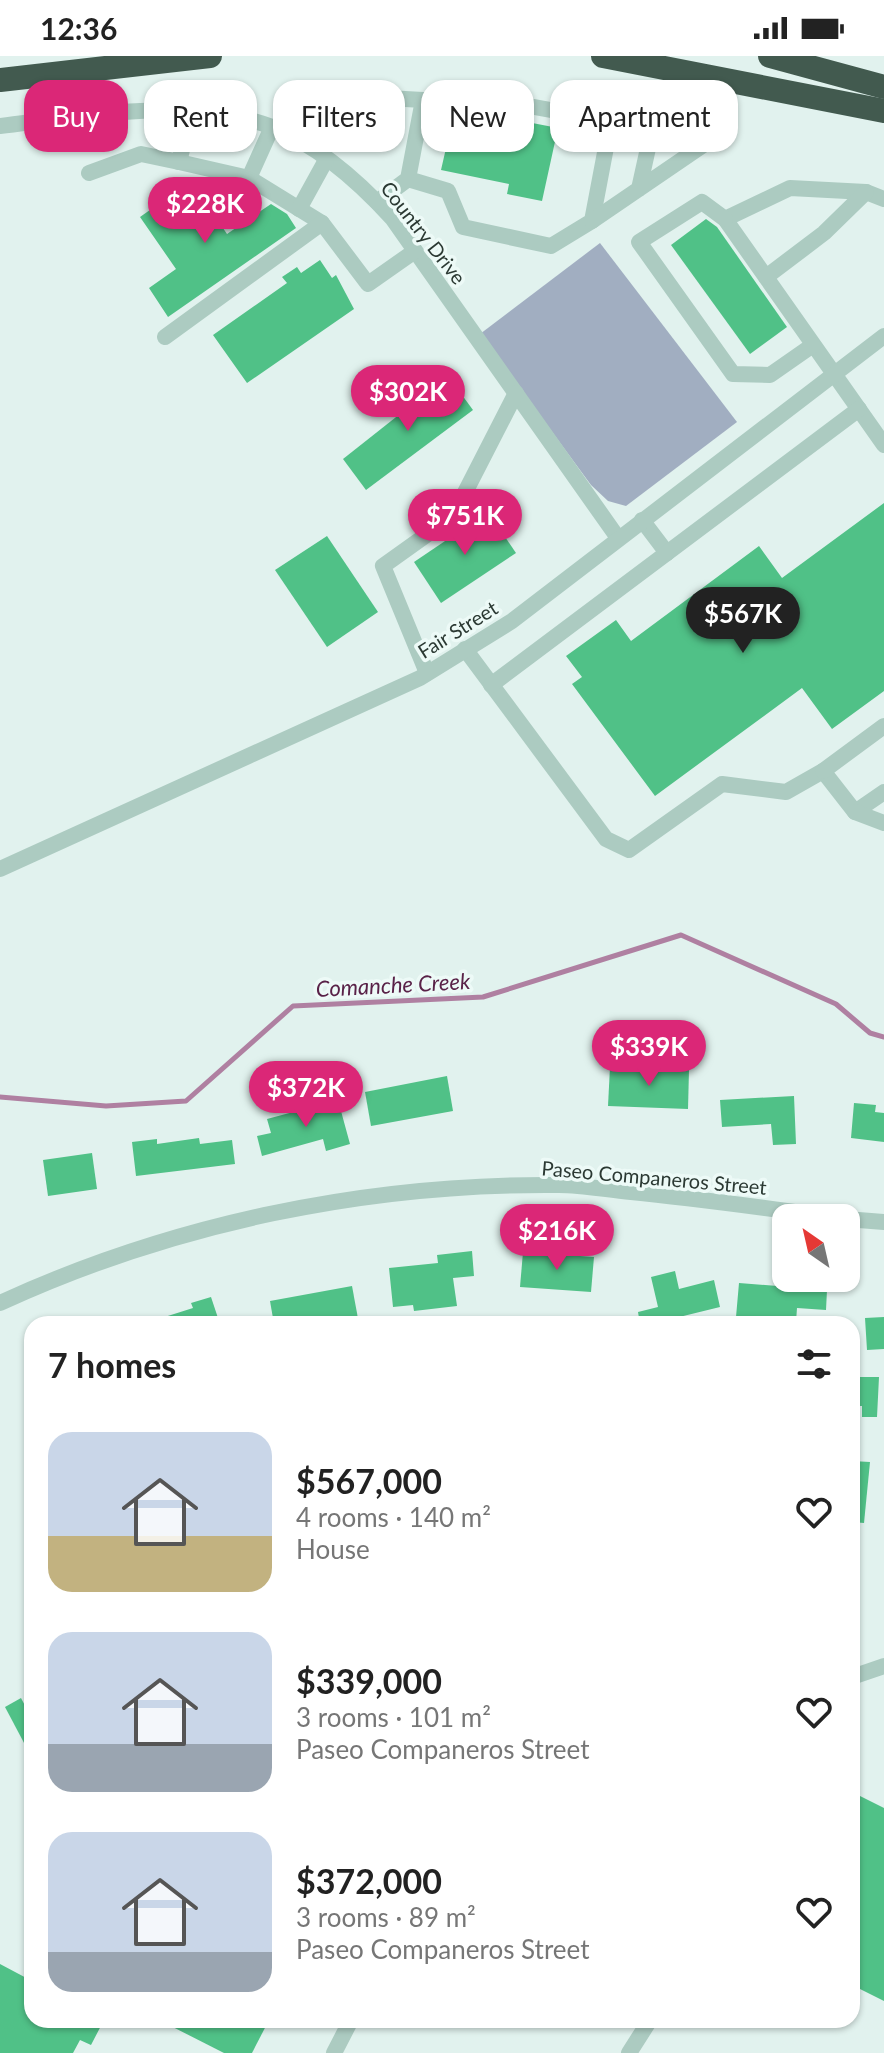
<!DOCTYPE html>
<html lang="en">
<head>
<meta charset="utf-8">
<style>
  :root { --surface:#fff; --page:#f6f6f6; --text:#222; --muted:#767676; --accent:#db2777 }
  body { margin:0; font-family:Lato,sans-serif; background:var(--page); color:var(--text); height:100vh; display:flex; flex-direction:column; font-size:30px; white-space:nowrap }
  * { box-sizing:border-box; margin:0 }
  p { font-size:26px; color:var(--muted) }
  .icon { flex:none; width:44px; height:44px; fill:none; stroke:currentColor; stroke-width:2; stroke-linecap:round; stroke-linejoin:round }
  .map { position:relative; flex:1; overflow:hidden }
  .panel { position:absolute; left:24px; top:1260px; width:836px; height:712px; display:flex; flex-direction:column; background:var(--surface); border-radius:24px; box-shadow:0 2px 6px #0004 }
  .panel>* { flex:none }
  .hud { position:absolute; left:24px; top:24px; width:836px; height:72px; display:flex; gap:16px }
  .needle { width:52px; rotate:326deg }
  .fabs { position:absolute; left:772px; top:1148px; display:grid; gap:16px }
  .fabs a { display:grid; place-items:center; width:88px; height:88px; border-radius:16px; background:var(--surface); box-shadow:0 2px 6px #0004; font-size:40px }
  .price { position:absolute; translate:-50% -68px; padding:0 18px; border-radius:28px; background:var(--accent); color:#fff; font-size:26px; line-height:52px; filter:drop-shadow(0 2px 4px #0008) }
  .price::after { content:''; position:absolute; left:50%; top:48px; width:24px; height:18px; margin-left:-12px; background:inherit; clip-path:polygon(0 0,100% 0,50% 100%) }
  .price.on { background:#222; color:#fff }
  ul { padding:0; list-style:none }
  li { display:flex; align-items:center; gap:24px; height:200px; padding:0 24px }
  li span { display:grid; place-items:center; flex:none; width:224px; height:160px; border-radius:24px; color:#555 }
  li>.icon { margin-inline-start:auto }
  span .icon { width:96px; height:96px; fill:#fffc; stroke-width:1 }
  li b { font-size:34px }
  h2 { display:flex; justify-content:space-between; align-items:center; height:96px; padding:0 24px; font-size:34px }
  .pill { padding:0 28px; border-radius:24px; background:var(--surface); box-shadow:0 2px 6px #0004; font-size:28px; line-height:72px }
  .pill.on { background:var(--accent); color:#fff }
  .status { display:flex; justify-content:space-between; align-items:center; height:56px; padding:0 40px; background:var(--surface); direction:ltr }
  .status svg { height:22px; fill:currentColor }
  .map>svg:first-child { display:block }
  .green { fill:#a1aec1 }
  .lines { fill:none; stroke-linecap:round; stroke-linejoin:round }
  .stream { stroke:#af80a1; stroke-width:5 }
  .building { fill:#50c187 }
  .minor { stroke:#accbc1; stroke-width:16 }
  .highway { stroke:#425a4f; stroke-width:24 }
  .labels { text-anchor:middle; stroke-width:7; stroke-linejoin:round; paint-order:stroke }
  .street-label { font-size:20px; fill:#2b3933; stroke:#edfaf7 }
  .water-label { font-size:22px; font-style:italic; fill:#592248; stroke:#edfaf7 }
</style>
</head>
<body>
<div class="status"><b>12:36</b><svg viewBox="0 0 49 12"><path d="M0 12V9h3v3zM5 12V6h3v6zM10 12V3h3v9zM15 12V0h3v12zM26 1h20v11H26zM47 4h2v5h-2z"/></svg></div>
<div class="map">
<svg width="884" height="1997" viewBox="0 0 884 1997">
  <rect width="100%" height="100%" fill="#e1f2ee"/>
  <path class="green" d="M 600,187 L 737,366 L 626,450 L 608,445 L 591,429 L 480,278 Z"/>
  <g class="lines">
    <path class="stream" d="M 0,1041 L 106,1050 L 186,1045 L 293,950 L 483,941 L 681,879 L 836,948 L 870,977 L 884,981"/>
  </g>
  <g class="building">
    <path d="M 522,65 L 558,72 L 542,145 L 507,138 L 509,128 L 441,114 L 452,66 L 496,75 L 498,68 L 520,73 Z"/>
    <path d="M 191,125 L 227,178 L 271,148 L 287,158 L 296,172 L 168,261 L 149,232 L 176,213 L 140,161 Z"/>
    <path d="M 706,163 L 717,171 L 787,271 L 750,298 L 671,189 Z"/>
    <path d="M 320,204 L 332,222 L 336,219 L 354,253 L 247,327 L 213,279 L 287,227 L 282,221 L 297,211 L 301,217 Z"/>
    <path d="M 448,320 L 473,354 L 366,434 L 343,403 Z"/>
    <path d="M 884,447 L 884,635 L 832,673 L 802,632 L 655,740 L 572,628 L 582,621 L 566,600 L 616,564 L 631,585 L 759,490 L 782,522 Z"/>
    <path d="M 488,456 L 516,497 L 441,547 L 414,506 Z"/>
    <path d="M 327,480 L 378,556 L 327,591 L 275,514 Z"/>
    <path d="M 610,1011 L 689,1014 L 688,1053 L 608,1050 Z"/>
    <path d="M 447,1020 L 453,1055 L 371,1070 L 365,1036 Z"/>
    <path d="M 794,1040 L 796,1088 L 773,1089 L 771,1068 L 722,1071 L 720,1044 Z"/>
    <path d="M 338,1044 L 350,1088 L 326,1095 L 323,1083 L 262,1100 L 257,1080 L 271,1077 L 267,1063 Z"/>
    <path d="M 854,1047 L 876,1049 L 875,1056 L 884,1057 L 884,1086 L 851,1082 Z"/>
    <path d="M 199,1082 L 200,1088 L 232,1084 L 235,1108 L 136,1120 L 132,1086 L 157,1083 L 157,1088 Z"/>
    <path d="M 92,1097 L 97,1133 L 48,1140 L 43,1104 Z"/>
    <path d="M 472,1195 L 474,1220 L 453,1222 L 457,1250 L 414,1255 L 413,1249 L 393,1251 L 389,1212 L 438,1207 L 437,1199 Z"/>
    <path d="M 523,1196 L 594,1201 L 591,1236 L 520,1231 Z"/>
    <path d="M 675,1215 L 679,1233 L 714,1224 L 720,1251 L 663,1265 L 664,1268 L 640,1268 L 638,1256 L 658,1251 L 651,1221 Z"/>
    <path d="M 739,1227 L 827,1234 L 826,1254 L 797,1252 L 796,1266 L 736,1261 Z"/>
    <path d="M 352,1230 L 359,1268 L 274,1268 L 270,1245 Z"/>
    <path d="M 211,1241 L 220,1268 L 152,1268 L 152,1265 L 193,1252 L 191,1247 Z"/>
    <path d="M 884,1261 L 884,1293 L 867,1294 L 865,1262 Z"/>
    <path d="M 852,1321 L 879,1321 L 877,1361 L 862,1361 L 862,1350 L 852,1350 Z"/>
    <path d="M 852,1405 L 870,1406 L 864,1467 L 852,1466 Z"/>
    <path d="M 21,1642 L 32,1663 L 32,1702 L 5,1651 Z"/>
    <path d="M 852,1736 L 884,1752 L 884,1945 L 852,1929 Z"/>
    <path d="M 0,1908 L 32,1925 L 32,1964 L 104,1964 L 91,1989 L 80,1984 L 73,1997 L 0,1997 Z"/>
    <path d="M 159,1964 L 269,1964 L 252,1997 L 224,1997 Z"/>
  </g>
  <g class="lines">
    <g class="minor">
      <path d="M 309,47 L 334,39 L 423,44"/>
      <path d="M 0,70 C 83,60 192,40 272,71 C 317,89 360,127 392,162 L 618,482"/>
      <path d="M 179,106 L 191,57"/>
      <path d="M 89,117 L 141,98 L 179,106 L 249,122 L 322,167"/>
      <path d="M 249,122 L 272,71"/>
      <path d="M 884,143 L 866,136 L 790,132 L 725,163 L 884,389"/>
      <path d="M 377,146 L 408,123 L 423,44 L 493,56 L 507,46 L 611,65 L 592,165 L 551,190 L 463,171 L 448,135 L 408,123"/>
      <path d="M 299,153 L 326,104"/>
      <path d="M 725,163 L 702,146 L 639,186 L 733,318 L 770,319 L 813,289"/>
      <path d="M 592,165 L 718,79 L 654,65 L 639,133"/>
      <path d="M 766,221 L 824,177 L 866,136"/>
      <path d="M 165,281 L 322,167 L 368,228 L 415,195"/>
      <path d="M 642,464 L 667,497"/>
      <path d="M 465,593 L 606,783 L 629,794 L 722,728 L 786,736 L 823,715 L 855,756 L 884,736"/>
      <path d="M 427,617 L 383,510 L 453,460 L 516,337"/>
      <path d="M 491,629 L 859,353"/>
      <path d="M 823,715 L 884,670"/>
      <path d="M 855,756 L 884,767"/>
      <path d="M 0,813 L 420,622 L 512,565 L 884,280"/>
      <path d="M 846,1163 L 884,1166"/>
      <path d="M 0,1247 C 174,1167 368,1127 559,1129 C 583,1129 607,1134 631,1136 C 702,1143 771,1153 842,1162"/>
      <path d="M 852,1621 L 884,1610"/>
      <path d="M 334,1997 L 351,1964"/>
      <path d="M 629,1997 L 650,1964"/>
    </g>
    <g class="highway">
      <path d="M 603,0 L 884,55"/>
      <path d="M 770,0 L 884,31"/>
      <path d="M 0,24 L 210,0"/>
    </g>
  </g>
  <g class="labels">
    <g class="street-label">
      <text transform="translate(423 177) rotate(52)" y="7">Country Drive</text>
      <text transform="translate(458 574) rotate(-32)" y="7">Fair Street</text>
      <text transform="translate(654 1122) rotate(5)" y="7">Paseo Companeros Street</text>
    </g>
    <g class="water-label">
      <text transform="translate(393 929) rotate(-3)" y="8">Comanche Creek</text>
    </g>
  </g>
</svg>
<div class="fabs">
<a><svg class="needle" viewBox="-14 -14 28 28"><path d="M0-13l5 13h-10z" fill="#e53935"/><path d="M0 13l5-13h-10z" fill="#767676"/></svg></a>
</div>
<b class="price" style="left:205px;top:189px">$228K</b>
<b class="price" style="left:408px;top:377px">$302K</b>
<b class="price" style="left:465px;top:501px">$751K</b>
<b class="price on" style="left:743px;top:599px">$567K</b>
<b class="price" style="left:649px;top:1032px">$339K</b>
<b class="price" style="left:306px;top:1073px">$372K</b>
<b class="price" style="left:557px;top:1216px">$216K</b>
<div class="hud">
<a class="pill on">Buy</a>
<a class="pill">Rent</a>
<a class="pill">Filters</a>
<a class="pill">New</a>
<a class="pill">Apartment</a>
</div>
<section class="panel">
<h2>7 homes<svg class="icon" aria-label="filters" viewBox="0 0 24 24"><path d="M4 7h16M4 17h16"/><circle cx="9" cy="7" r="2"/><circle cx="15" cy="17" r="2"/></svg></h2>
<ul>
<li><span style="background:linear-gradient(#c9d6e8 65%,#c2b280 0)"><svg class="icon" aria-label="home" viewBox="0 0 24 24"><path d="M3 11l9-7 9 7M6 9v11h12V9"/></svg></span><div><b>$567,000</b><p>4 rooms · 140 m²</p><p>House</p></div><svg class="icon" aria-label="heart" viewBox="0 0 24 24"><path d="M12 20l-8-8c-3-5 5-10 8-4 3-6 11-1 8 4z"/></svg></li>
<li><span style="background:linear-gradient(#c9d6e8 70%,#9aa5b1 0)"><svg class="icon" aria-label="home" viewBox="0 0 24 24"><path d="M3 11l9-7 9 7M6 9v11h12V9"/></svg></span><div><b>$339,000</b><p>3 rooms · 101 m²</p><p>Paseo Companeros Street</p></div><svg class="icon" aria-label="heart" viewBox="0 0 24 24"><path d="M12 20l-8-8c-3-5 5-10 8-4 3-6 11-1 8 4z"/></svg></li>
<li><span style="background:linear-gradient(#c9d6e8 75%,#9aa5b1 0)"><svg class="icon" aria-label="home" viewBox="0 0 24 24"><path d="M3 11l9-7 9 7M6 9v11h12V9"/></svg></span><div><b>$372,000</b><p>3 rooms · 89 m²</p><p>Paseo Companeros Street</p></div><svg class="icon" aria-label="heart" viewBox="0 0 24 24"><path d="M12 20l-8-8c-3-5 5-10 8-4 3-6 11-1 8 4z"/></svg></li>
</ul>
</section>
</div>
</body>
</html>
